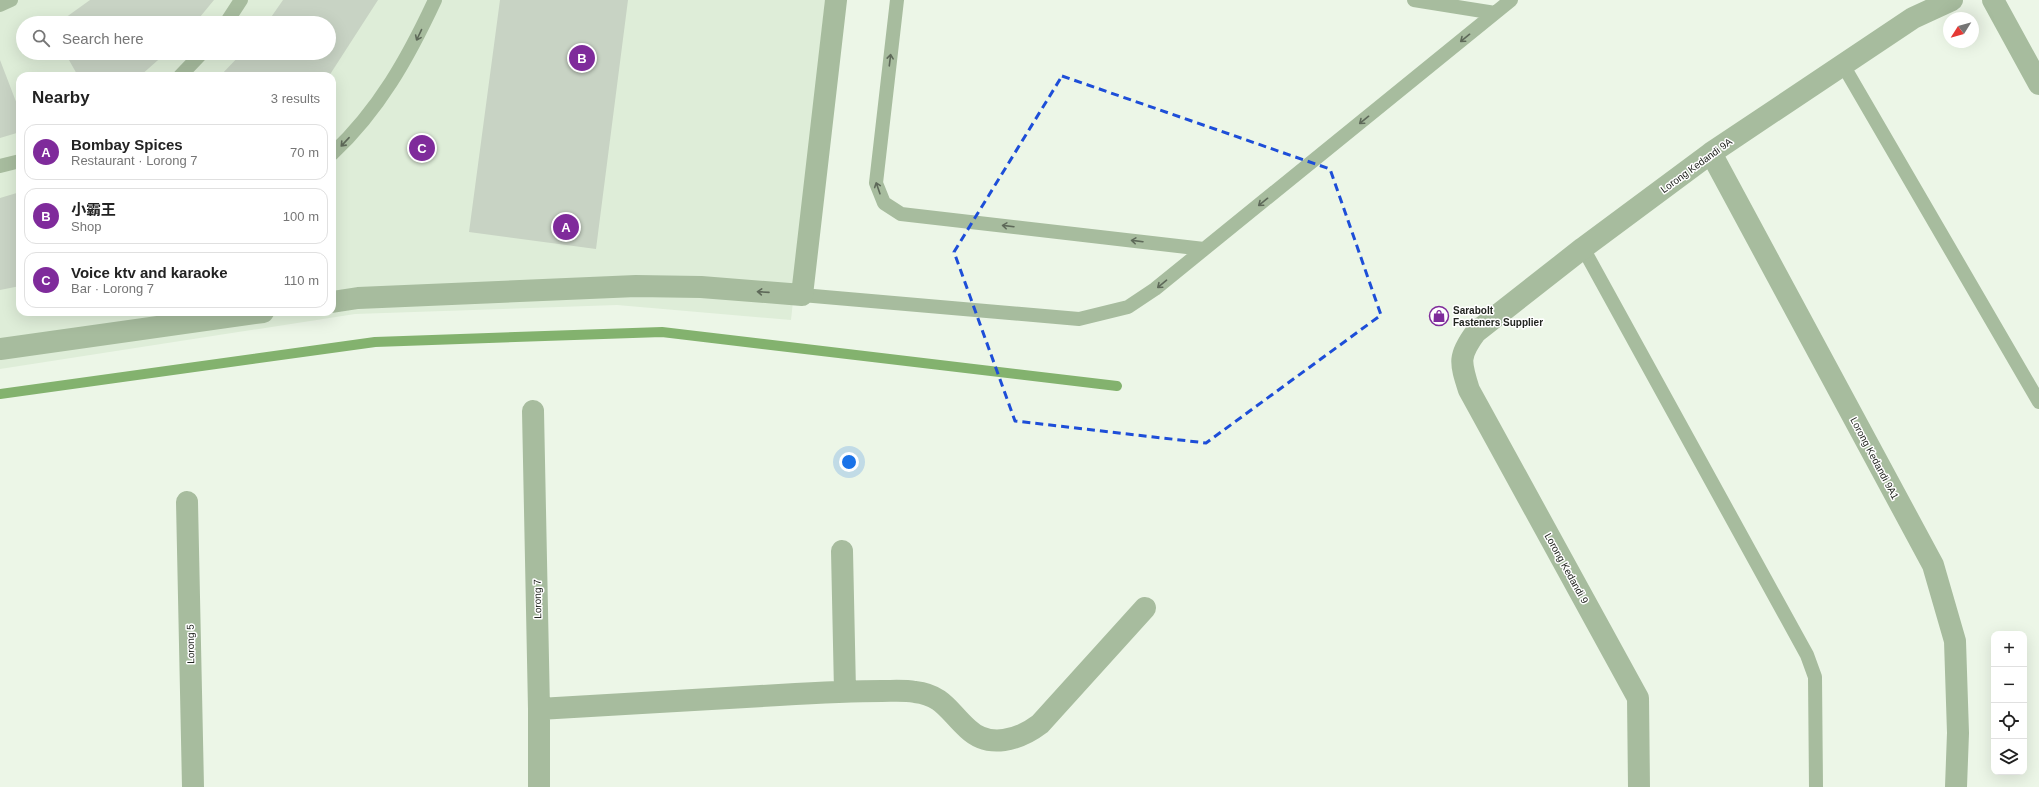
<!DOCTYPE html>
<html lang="en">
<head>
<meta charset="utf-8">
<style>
	:root { --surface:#fff; --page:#f2f2f2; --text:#222; --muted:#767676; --line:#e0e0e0; --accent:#7f2b9b }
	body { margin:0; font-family:Helvetica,"Noto Sans SC",sans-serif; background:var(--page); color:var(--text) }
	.controls { position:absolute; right:12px; bottom:12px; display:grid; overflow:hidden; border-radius:8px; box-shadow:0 4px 16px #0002 }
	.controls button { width:36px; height:36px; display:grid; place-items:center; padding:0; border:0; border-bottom:1px solid var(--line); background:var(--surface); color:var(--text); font:20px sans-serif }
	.compass { position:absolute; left:1943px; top:12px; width:36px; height:36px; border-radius:50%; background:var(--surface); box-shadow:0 4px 16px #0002; rotate:233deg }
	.you { position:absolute; left:849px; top:462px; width:14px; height:14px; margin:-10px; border:3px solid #fff; border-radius:50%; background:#1a73e8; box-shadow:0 0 0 6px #1a73e833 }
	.badge { display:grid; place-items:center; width:26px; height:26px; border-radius:50%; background:var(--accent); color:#fff; font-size:13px; font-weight:700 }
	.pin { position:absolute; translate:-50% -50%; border:2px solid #fff; box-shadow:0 1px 4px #0006 }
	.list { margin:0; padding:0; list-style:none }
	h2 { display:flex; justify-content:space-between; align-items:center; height:52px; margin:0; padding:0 16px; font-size:17px }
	h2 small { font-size:13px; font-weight:400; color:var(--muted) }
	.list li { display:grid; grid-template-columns:26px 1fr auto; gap:12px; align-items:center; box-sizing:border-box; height:56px; margin:0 8px 8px; padding:0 8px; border:1px solid var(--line); border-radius:12px }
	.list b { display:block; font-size:15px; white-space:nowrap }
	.list p { margin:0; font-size:13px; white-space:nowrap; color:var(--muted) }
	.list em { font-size:13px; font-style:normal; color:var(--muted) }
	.icon { flex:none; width:22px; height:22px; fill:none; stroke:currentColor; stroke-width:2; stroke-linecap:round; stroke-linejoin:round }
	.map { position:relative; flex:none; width:2039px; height:787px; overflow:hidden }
	.search { position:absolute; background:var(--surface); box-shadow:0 4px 16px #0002; left:16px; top:16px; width:320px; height:44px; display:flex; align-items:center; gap:10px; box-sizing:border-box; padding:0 14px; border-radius:22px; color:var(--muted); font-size:15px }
	.panel { position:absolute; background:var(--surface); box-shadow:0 4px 16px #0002; left:16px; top:72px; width:320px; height:244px; border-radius:12px }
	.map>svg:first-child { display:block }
	.built { fill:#deedd8; fill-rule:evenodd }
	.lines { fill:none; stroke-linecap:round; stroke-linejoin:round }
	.stream { stroke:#83b26e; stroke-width:10 }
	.building { fill:#c8d3c4 }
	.lane { stroke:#a7bc9e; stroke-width:14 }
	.street { stroke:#a7bc9e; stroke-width:22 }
	.oneway { stroke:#5e6959 }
	.marked { fill:none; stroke:#1d4ed8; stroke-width:3; stroke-dasharray:8 5; stroke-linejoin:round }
	.labels { text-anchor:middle; stroke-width:3; stroke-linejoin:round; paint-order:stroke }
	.street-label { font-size:10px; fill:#222520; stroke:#fff }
	.poi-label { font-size:10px; font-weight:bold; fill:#222520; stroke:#fff; text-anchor:start }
</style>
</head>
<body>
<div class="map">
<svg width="2039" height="787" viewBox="0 0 2039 787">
	<rect width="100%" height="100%" fill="#ecf6e7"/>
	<path class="built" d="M 0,0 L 825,0 L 791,320 L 617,305 L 355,314 L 0,369 ZM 23,23 L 329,23 L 329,53 L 23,53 ZM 20,76 L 332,76 L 332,312 L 20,312 Z"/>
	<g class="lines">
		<path class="stream" d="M 0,394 L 375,342 L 662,332 L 1117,386"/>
	</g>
	<path class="building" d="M 90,0 L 214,0 L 195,23 L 58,23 Z
		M 283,0 L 378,0 L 329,76 L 220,76 L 242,53 L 329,53 L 329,23 L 267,23 Z
		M 500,0 L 628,0 L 596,249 L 469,232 Z
		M 65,53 L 166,53 L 140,76 L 78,76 Z
		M 0,60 L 20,112 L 20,132 L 0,138 Z
		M 20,192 L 20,286 L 0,290 L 0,198 Z"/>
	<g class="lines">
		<path class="lane" d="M 897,0 L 876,183 L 884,203 L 901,214 L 1204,249
			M 1414,0 L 1495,13
			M 0,5 L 11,0
			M 226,23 L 241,0
			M 1843,65 L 2039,402
			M 180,76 L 202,53
			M 332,154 C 379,110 408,58 435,0
			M 0,166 L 20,161
			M 1583,248 L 1807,655 L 1815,677 L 1816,787
			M 802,295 L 1079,319 L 1128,307 L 1155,289 L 1511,0"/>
		<path class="street" d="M 1993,0 L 2039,84
			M 1711,153 L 1933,565 L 1955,641 L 1958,733 L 1956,787
			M 332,302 L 358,298 L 636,286 L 701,287 L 802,295 L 836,0
			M 0,349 L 263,312
			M 533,411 L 539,709 L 539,787
			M 187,502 L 193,787
			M 842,551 L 845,691
			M 539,709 C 619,704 699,700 779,695 C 813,693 847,691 882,691 C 893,691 904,690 915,692 C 943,695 949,712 968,729 C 989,749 1019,740 1040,724 L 1145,608
			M 1639,787 L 1638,698 L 1469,390 C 1460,362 1458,356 1476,332 L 1583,248 L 1711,153 L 1913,18 L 1952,0"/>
	</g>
	<defs><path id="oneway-shaft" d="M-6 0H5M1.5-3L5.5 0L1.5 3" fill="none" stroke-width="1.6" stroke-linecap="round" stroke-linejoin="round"/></defs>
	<g class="oneway">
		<use href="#oneway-shaft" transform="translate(419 35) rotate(115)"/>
		<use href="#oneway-shaft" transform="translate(1465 38) rotate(141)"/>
		<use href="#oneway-shaft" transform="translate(890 60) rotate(-83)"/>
		<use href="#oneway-shaft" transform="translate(1364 120) rotate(141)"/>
		<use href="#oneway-shaft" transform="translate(345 142) rotate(133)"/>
		<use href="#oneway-shaft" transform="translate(878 188) rotate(-109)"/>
		<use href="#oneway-shaft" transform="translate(1263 202) rotate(141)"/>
		<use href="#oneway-shaft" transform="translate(1008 226) rotate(-173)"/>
		<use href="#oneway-shaft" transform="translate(1137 241) rotate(-173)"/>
		<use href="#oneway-shaft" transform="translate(1162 284) rotate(140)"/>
		<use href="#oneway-shaft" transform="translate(763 292) rotate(-176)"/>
	</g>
	<path class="marked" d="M 1062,76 L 1330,169 L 1381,315 L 1206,443 L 1015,421 L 954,252 Z"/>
	<defs>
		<g id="shop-ring" transform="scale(1)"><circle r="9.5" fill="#fff" stroke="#7f2b9b" stroke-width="1.5"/><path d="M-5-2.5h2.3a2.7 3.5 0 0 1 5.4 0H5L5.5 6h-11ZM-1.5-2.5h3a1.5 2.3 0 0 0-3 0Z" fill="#7f2b9b"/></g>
	</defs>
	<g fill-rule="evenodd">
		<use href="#shop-ring" x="1439" y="316"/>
	</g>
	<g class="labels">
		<g class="street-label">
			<text transform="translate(1696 165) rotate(-36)" y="4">Lorong Kedandi 9A</text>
			<text transform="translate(1875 458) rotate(62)" y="4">Lorong Kedandi 9A1</text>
			<text transform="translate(1567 568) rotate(61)" y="4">Lorong Kedandi 9</text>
			<text transform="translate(537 599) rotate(-91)" y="4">Lorong 7</text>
			<text transform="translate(190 644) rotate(-91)" y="4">Lorong 5</text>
		</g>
		<g class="poi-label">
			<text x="1453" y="314">Sarabolt<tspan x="1453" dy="12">Fasteners Supplier</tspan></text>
		</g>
	</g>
</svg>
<div class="controls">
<button>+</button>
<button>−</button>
<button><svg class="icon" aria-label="locate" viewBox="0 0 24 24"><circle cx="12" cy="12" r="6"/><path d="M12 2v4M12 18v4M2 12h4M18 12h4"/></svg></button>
<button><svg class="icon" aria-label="layers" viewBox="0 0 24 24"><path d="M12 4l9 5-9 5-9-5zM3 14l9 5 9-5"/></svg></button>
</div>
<svg class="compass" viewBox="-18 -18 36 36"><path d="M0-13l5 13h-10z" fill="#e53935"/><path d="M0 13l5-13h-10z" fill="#767676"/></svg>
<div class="you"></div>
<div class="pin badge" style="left:566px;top:227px">A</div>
<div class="pin badge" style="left:582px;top:58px">B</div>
<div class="pin badge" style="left:422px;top:148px">C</div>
<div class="search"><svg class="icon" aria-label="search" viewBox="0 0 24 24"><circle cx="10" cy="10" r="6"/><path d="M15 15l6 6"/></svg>Search here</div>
<section class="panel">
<h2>Nearby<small>3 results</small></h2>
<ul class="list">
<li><span class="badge">A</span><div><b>Bombay Spices</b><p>Restaurant · Lorong 7</p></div><em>70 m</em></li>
<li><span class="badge">B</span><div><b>小霸王</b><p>Shop</p></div><em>100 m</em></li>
<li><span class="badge">C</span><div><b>Voice ktv and karaoke</b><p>Bar · Lorong 7</p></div><em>110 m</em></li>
</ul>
</section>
</div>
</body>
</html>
